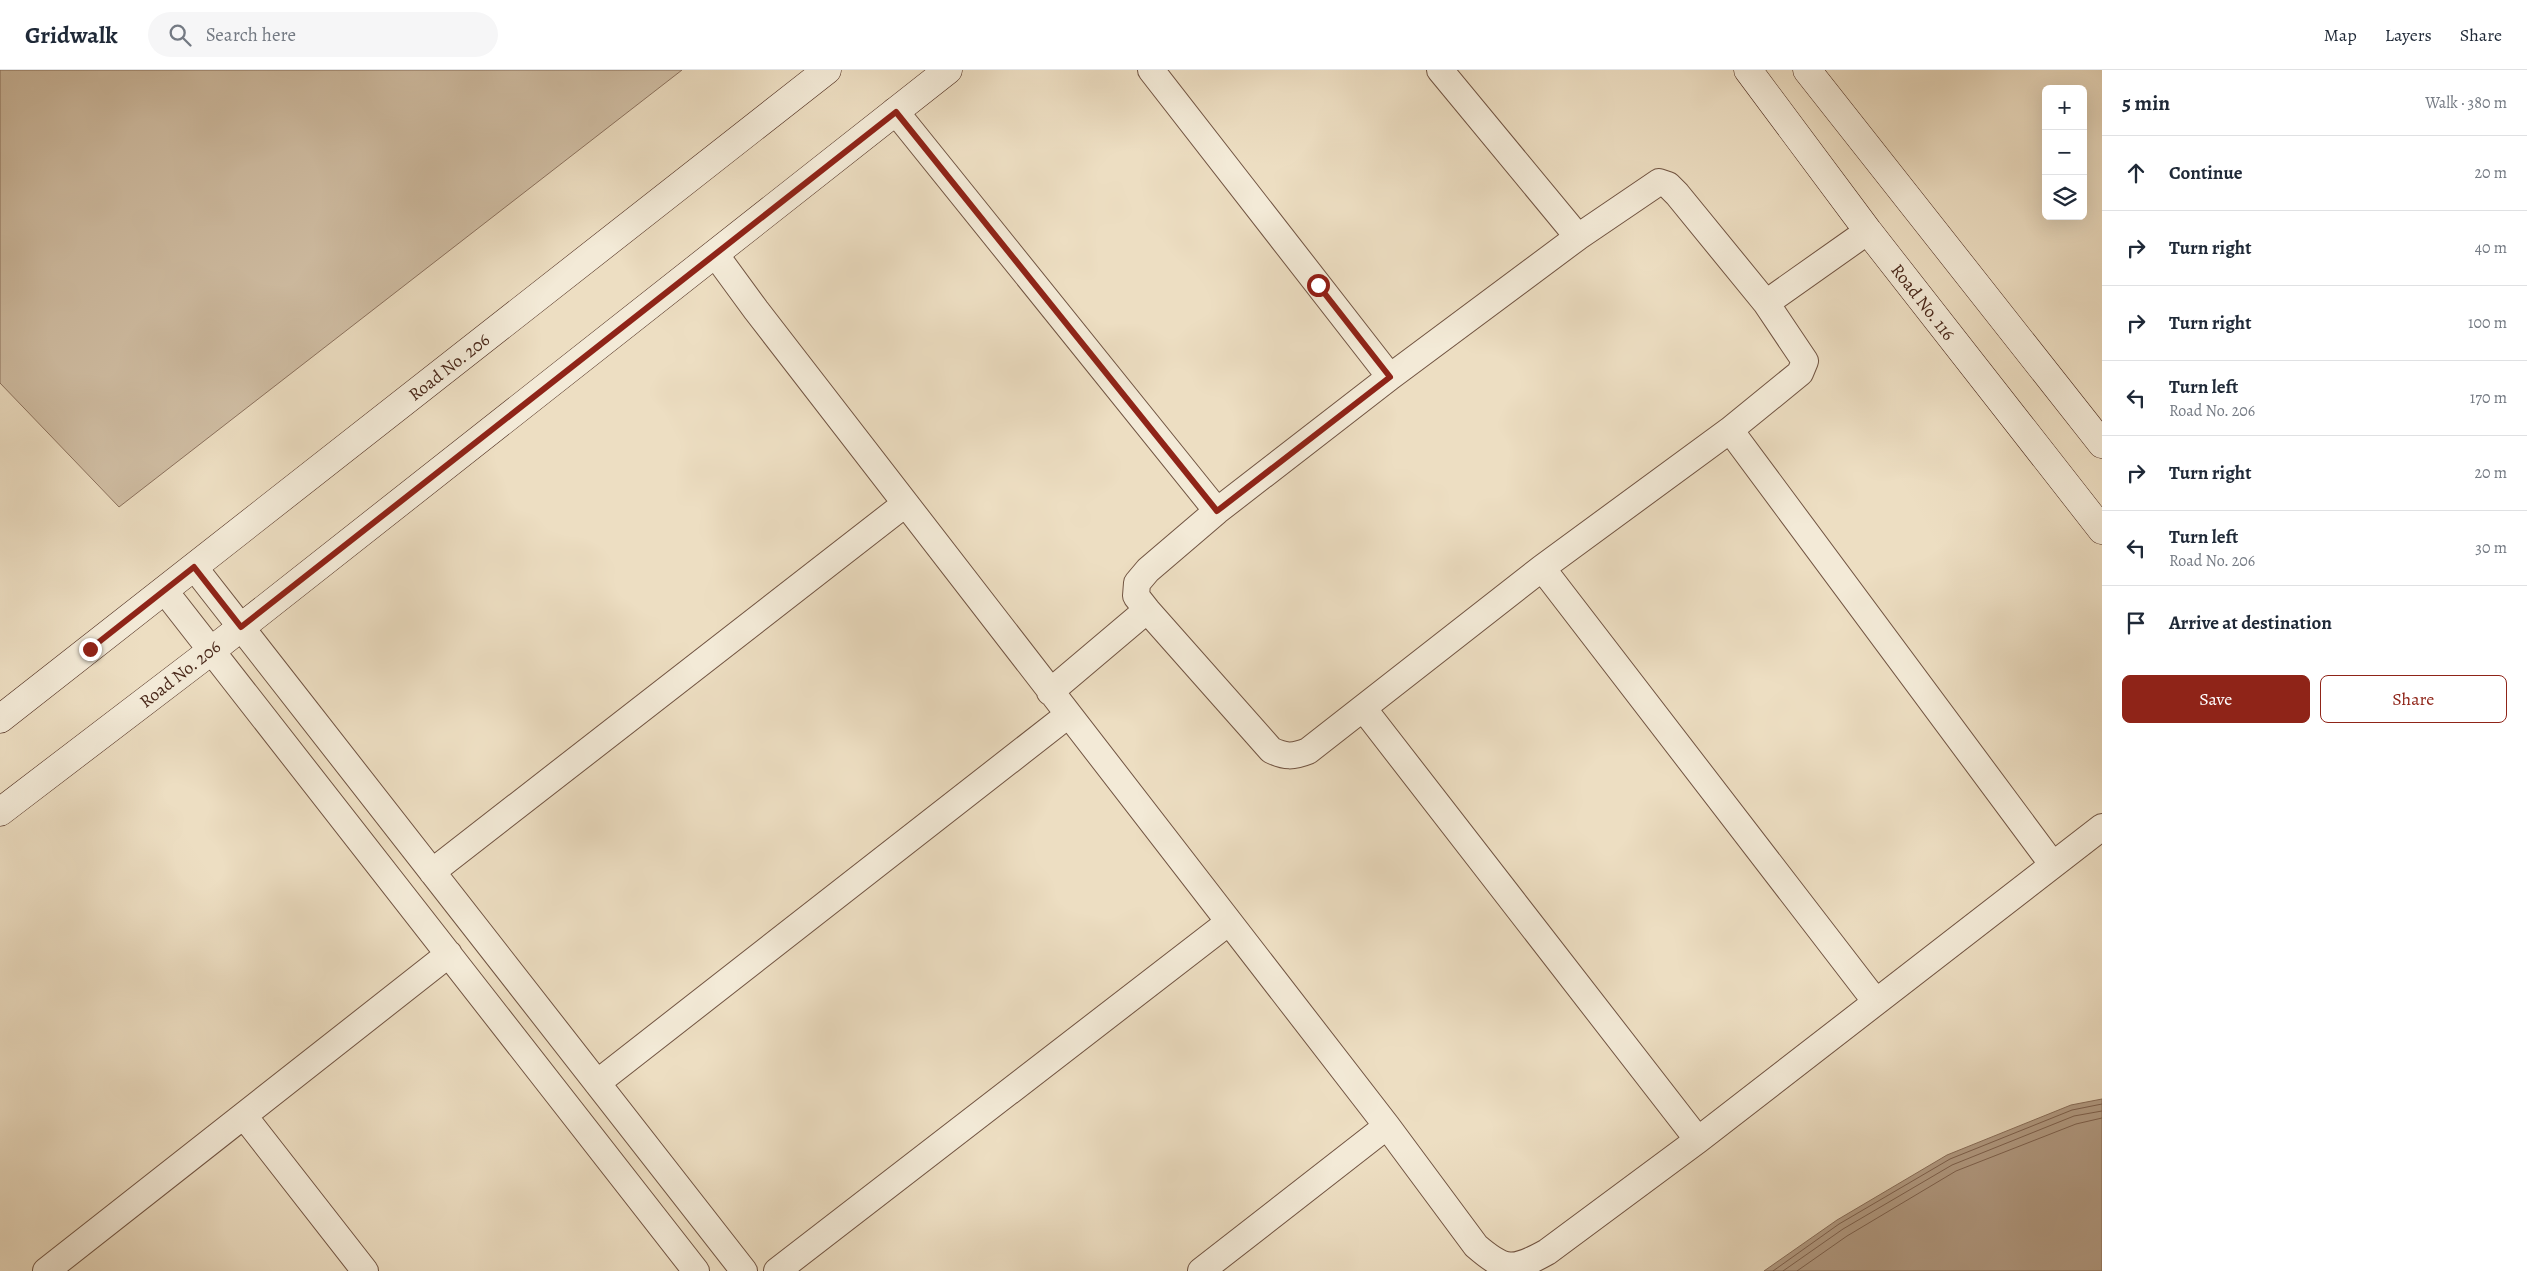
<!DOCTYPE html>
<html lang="en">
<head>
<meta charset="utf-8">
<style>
	:root { --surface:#fff; --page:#f6f6f7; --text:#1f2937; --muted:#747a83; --line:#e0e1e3; --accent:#8f2418 }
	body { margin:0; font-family:Alegreya,serif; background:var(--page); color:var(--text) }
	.controls { position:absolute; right:15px; top:15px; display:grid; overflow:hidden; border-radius:8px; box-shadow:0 5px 20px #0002 }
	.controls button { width:45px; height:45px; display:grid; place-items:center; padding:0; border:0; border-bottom:1px solid var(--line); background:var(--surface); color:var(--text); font:25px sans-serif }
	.stop { position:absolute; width:15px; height:15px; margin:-11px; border:4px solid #8f2418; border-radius:50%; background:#fff }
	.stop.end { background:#8f2418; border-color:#fff; box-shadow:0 1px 5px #0008 }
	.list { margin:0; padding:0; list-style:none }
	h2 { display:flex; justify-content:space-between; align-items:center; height:65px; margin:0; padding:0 20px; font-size:21px }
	h2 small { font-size:16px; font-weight:400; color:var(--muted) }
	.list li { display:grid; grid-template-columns:32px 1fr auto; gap:15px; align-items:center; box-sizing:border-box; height:75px; padding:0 20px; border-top:1px solid var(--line) }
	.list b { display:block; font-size:19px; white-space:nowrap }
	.list p { margin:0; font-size:16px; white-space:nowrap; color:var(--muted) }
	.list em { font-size:16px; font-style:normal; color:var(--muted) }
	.actions { display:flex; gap:10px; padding:15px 20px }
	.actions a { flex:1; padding:11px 0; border:1px solid var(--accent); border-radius:8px; text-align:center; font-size:18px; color:var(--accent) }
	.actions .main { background:var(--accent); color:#fff }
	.icon { flex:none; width:28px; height:28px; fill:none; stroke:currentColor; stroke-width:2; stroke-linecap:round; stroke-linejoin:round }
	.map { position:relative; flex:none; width:2102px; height:1201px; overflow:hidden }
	header { display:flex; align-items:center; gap:30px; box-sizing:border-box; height:70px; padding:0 25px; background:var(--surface); border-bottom:1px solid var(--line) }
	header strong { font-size:24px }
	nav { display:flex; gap:28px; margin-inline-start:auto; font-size:18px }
	.search { width:350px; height:45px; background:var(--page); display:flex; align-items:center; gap:12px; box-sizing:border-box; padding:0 18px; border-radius:28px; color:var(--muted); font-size:19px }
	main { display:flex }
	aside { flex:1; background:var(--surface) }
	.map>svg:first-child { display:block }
	.green { fill:#d1bfa5; stroke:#8c725e }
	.water { fill:#b59f88; stroke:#896f5b }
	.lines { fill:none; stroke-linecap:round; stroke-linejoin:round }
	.shore { stroke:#7e6250; stroke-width:1 }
	.street-casing { stroke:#715442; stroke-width:28 }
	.secondary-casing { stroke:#482618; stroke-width:29 }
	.street { stroke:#f3ead7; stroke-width:26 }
	.secondary { stroke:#f3ead7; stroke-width:28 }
	.route { stroke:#8f2418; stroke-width:6 }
	.labels { text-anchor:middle; stroke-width:4.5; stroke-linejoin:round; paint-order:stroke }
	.street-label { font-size:18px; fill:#482618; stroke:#f3ead7 }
</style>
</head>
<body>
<header>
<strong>Gridwalk</strong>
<div class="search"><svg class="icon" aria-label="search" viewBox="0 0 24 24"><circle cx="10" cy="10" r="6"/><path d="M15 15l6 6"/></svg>Search here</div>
<nav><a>Map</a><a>Layers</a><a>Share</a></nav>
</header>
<main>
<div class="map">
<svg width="2102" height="1201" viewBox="0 0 2102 1201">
	<rect width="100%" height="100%" fill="#eddec2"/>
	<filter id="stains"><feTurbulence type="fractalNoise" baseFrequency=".004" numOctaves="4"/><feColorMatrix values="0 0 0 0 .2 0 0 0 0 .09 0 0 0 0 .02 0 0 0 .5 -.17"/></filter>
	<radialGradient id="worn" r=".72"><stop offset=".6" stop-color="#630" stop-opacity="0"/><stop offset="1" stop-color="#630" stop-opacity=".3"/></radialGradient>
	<path class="green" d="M 0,0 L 682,0 L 119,437 L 0,313 Z"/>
	<path class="water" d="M 2102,1029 L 2102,1201 L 1764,1201 L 1837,1150 L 1947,1085 L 2071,1035 Z"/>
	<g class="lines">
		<path class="shore" d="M 1773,1201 L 1839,1154 L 1950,1089 L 2072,1040 L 2102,1034
			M 1783,1201 L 1843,1159 L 1952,1095 L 2074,1046 L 2102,1041
			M 1797,1201 L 1847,1166 L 1956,1101 L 2076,1054 L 2102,1048"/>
		<g class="street-casing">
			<path id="street" d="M 1151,0 L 1390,307
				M 1440,0 L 1578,167
				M 895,41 L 1217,441
				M 1659,112 L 1668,115 L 1677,124 L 1766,233 L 1805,291 L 1800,303 L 1730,360 L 1542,498 L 1308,681 C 1293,687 1285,687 1271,680 L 1147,540 L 1136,526 L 1137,513 L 1148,500 L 1217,441 L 1390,307 L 1578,167 Z
				M 715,184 L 756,240 L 1387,1056 L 1476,1176 C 1505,1201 1513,1201 1547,1182 L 1698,1070 L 2102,757
				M 1766,233 L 1868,161
				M 1730,360 L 2053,795
				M 194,497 L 744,1201
				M 1542,498 L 1876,932
				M 164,520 L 696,1201
				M 1050,622 L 1147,540
				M 1363,638 L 1698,1070
				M 432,802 L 905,434
				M 597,1013 L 1068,645
				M 244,1046 L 365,1201
				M 46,1201 L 449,884
				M 777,1201 L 1229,852
				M 1201,1201 L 1387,1056"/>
		</g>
		<g class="secondary-casing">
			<path id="secondary" d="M 1748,0 L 1868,161 L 2102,460
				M 1807,0 L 2102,374
				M 0,649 L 827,0
				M 0,742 L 211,581 L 948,0"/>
		</g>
		<use href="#street" class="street"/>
		<use href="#secondary" class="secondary"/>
	</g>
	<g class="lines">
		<path class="route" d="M 90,579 L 194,497 L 241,557 L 896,42 L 1217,441 L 1390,307 L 1318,215"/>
	</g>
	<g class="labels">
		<g class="street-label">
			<text transform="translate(1923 232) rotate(52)" y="6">Road No. 116</text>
			<text transform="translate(449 297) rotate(-38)" y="6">Road No. 206</text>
			<text transform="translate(180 604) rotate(-38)" y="6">Road No. 206</text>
		</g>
	</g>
	<rect width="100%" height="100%" filter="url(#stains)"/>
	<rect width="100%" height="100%" fill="url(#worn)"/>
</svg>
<div class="controls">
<button>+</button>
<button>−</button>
<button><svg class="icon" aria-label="layers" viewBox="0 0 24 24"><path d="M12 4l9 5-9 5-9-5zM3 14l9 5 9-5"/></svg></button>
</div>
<div class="stop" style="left:1318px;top:215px"></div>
<div class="stop end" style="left:90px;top:579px"></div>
</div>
<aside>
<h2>5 min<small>Walk · 380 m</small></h2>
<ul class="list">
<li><svg class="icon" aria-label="ahead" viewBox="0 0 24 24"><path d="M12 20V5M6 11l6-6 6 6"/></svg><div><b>Continue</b></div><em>20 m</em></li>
<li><svg class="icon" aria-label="right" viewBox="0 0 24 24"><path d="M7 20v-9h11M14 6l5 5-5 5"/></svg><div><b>Turn right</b></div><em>40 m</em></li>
<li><svg class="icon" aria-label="right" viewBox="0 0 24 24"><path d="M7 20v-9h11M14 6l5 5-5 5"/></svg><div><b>Turn right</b></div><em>100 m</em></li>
<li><svg class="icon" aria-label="left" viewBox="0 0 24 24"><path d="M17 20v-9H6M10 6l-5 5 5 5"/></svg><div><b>Turn left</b><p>Road No. 206</p></div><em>170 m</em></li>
<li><svg class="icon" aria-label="right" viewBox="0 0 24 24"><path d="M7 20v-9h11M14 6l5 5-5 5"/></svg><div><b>Turn right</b></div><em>20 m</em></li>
<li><svg class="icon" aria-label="left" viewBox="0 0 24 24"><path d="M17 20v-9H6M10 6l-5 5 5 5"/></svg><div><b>Turn left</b><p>Road No. 206</p></div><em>30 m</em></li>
<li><svg class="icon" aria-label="arrive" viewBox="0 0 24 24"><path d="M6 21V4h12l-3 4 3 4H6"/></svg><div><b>Arrive at destination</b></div></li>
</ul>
<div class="actions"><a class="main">Save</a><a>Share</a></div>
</aside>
</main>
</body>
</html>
